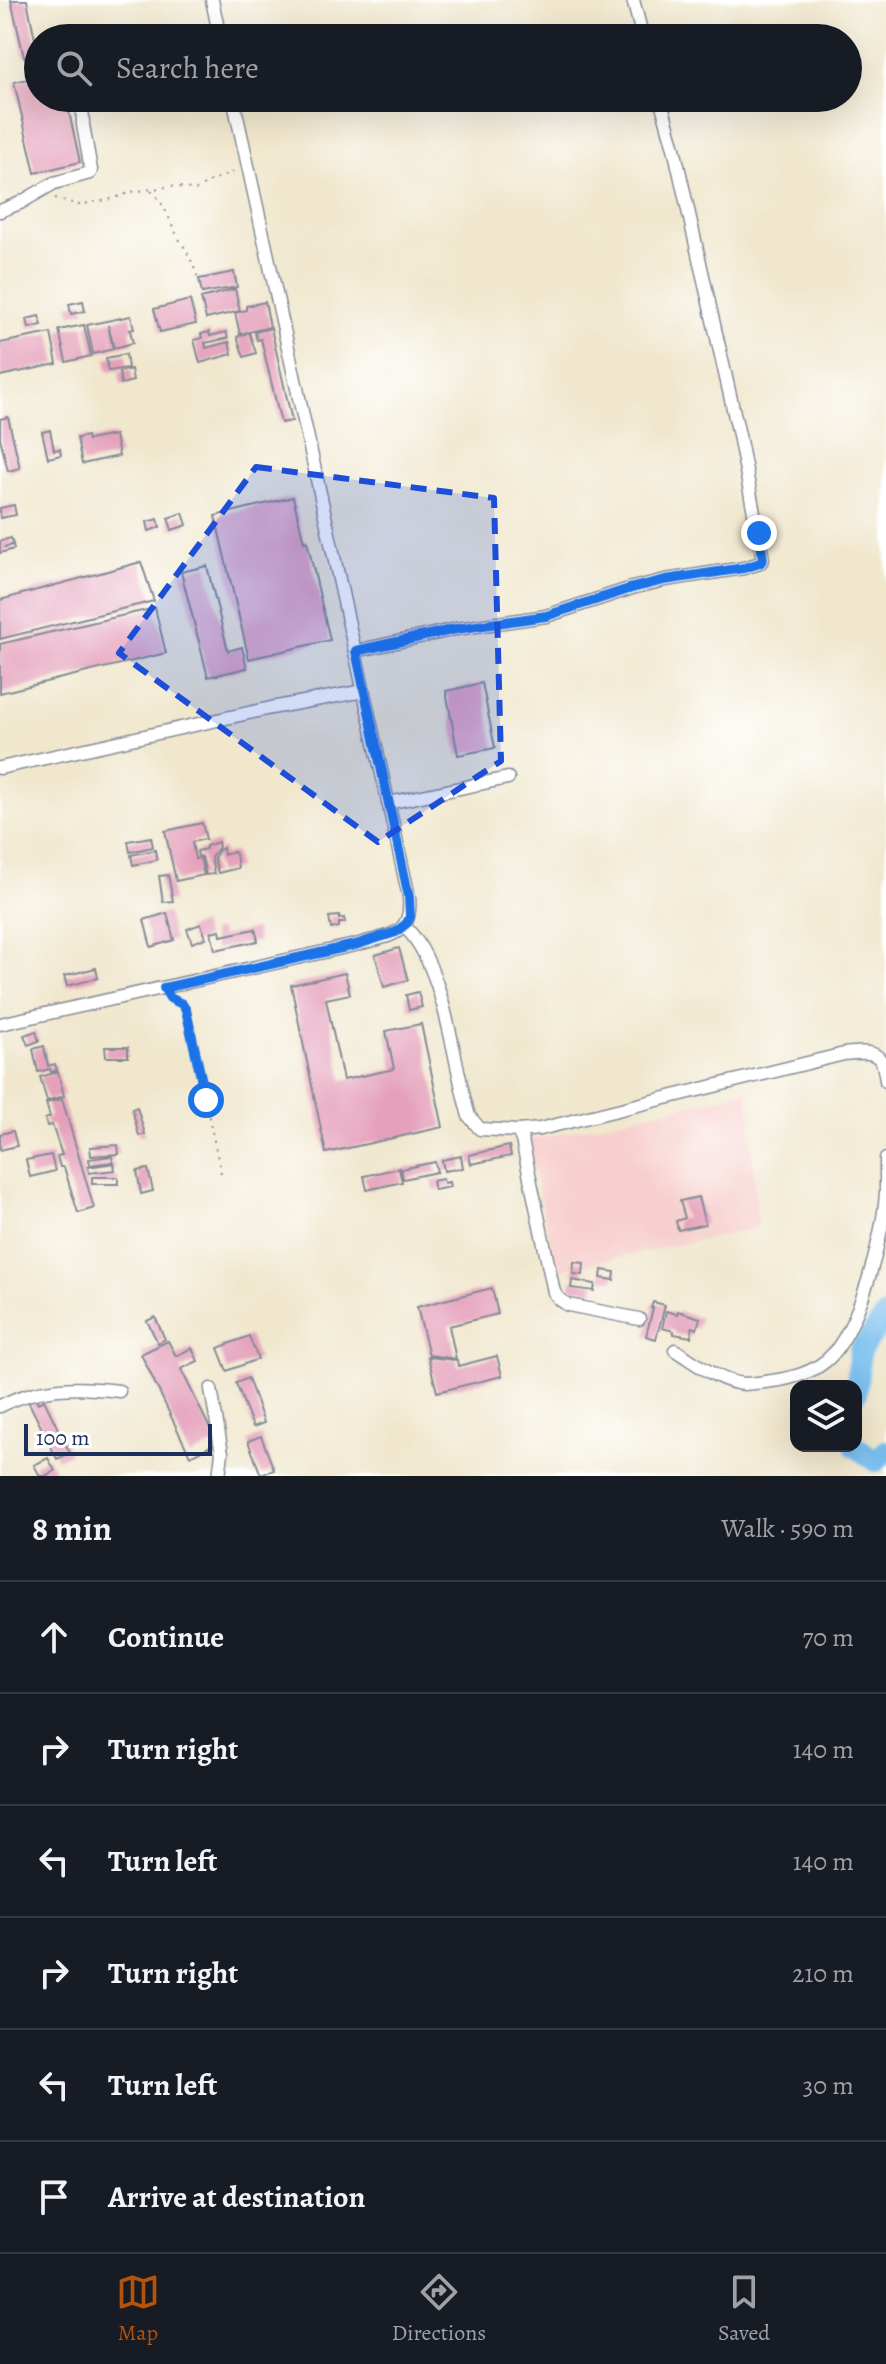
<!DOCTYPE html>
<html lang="en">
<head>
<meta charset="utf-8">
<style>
	:root { --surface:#171b24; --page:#20242c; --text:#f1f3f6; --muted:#9ea1a6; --line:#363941; --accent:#b45309 }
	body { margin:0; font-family:Alegreya,serif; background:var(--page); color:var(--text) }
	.controls { position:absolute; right:24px; bottom:24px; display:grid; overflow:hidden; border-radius:16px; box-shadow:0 8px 32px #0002 }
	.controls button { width:72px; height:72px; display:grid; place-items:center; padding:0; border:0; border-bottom:2px solid var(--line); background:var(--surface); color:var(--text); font:40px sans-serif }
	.scale { position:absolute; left:24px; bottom:20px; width:188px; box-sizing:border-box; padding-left:8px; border:4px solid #1b2f5e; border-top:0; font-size:22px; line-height:28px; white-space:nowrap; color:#1b2f5e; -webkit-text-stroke:6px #fff; paint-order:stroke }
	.stop { position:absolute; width:24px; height:24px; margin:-18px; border:6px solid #1a73e8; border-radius:50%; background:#fff }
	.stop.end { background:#1a73e8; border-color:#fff; box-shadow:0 2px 8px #0008 }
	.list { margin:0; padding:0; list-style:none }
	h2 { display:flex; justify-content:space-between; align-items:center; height:104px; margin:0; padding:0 32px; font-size:34px }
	h2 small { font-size:26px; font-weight:400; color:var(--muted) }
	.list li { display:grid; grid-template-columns:52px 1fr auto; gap:24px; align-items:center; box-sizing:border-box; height:112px; padding:0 32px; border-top:2px solid var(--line) }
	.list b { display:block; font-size:30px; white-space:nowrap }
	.list em { font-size:26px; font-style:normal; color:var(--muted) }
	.icon { flex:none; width:44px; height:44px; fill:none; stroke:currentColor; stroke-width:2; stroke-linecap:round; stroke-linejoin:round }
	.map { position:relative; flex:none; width:886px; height:1476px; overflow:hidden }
	.search { position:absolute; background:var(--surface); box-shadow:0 8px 32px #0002; left:24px; right:24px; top:24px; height:88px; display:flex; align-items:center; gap:20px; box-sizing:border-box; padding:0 28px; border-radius:44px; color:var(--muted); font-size:30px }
	.sheet { height:776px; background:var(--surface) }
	nav { display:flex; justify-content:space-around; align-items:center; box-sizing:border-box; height:112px; border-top:2px solid var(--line); background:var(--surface); font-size:22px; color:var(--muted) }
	nav a { display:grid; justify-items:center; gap:4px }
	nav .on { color:var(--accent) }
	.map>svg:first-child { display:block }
	.built { fill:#f7d0ce }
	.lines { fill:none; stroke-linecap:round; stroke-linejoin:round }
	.river { stroke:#76bdee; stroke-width:22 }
	.building { fill:#e5a1bb }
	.minor-casing { stroke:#868b96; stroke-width:15 }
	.path { stroke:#868b96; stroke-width:2; stroke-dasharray:2 6; stroke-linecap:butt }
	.minor { stroke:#fff; stroke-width:12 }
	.route { stroke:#1a73e8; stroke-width:10 }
	.marked { fill:#1d4ed8; fill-opacity:0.2; stroke:#1d4ed8; stroke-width:6; stroke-dasharray:16 10; stroke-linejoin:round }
</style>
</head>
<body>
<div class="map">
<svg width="886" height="1476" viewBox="0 0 886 1476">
	<rect width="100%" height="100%" fill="#fff"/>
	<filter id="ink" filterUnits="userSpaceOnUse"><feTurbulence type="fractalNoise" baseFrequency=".0125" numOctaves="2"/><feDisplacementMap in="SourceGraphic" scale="16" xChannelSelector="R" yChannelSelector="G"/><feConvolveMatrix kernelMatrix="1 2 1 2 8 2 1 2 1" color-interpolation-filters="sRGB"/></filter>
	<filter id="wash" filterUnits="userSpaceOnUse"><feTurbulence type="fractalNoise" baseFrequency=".006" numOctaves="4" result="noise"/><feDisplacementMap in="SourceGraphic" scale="32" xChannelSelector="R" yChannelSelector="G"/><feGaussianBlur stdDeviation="1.8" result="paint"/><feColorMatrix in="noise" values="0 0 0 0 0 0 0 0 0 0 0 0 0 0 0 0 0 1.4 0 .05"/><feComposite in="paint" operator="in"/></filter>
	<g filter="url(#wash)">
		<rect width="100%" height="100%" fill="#f0e7cd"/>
		<path class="built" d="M 748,1089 L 758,1228 L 557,1270 L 527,1141 L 729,1096 Z"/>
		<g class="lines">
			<path class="river" d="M 856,1393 L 860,1350 L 886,1316
				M 855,1446 L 876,1461 L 886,1451"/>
		</g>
		<g id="blocks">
			<path class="building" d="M 11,0 L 27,0 L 38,54 L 24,57 Z
				M 38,77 L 38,98 L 66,98 L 80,162 L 35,173 L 14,82 Z
				M 234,272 L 237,287 L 202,293 L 199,279 Z
				M 235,289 L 240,311 L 206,319 L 201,298 Z
				M 190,300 L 196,324 L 160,332 L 154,309 Z
				M 83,301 L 85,311 L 71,314 L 69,304 Z
				M 265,302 L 270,327 L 240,334 L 235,313 L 246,310 L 246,306 Z
				M 39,316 L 42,325 L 29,328 L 27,319 Z
				M 131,316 L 134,329 L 130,330 L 133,343 L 114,348 L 108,325 L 113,349 L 93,354 L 87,325 Z
				M 84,325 L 91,356 L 66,362 L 59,330 Z
				M 271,328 L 292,421 L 281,423 L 261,339 L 257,340 L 255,332 Z
				M 209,332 L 210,336 L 226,332 L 228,338 L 205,343 L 206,348 L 229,342 L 232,354 L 200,363 L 194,340 L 202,338 L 201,334 Z
				M 249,332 L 256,353 L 244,357 L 237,337 Z
				M 51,333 L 57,364 L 0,376 L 0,343 Z
				M 126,354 L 128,368 L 108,371 L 106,358 Z
				M 131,369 L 133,381 L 121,384 L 119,372 Z
				M 8,417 L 20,468 L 8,471 L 0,438 L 0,419 Z
				M 50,430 L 54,450 L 60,449 L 61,455 L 48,458 L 42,432 Z
				M 115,435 L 119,456 L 82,464 L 77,438 L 87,436 L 88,440 Z
				M 293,497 L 304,542 L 307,541 L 330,640 L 249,659 L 215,516 Z
				M 14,505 L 16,515 L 0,518 L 0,508 Z
				M 183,513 L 187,525 L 172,530 L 168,518 Z
				M 158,519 L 160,527 L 149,531 L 147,522 Z
				M 11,538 L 13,544 L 4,547 L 13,545 L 14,549 L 0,553 L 0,541 Z
				M 141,562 L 154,601 L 0,639 L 0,600 Z
				M 207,566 L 228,651 L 242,647 L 247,668 L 208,677 L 181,572 Z
				M 155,608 L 166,653 L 0,693 L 0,644 Z
				M 482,683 L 495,748 L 458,755 L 446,691 Z
				M 202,823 L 206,839 L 192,842 L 195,859 L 200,858 L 204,875 L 176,881 L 165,831 Z
				M 151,837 L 153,847 L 130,852 L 128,841 Z
				M 218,842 L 219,847 L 211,857 L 214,874 L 206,875 L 202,857 L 198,856 L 197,851 L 206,849 L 206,846 Z
				M 223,848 L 224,855 L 234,852 L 236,854 L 238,868 L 218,873 L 214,858 L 219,850 Z
				M 155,850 L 157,860 L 133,865 L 131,855 Z
				M 168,875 L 173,901 L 163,902 L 159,876 Z
				M 167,913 L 174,940 L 151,947 L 144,920 Z
				M 339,916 L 339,919 L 344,918 L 345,923 L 339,923 L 339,927 L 331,929 L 329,917 Z
				M 201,924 L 206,938 L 192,943 L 187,929 Z
				M 255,929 L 258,941 L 215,950 L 211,932 L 220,930 L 221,936 Z
				M 399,948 L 408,980 L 384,987 L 375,955 Z
				M 96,968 L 98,978 L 67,986 L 64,976 Z
				M 345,973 L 350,994 L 326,999 L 343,1080 L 394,1069 L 386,1031 L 421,1024 L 443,1127 L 326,1153 L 291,985 Z
				M 418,992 L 422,1007 L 409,1010 L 406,995 Z
				M 36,1031 L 39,1041 L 28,1045 L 24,1035 Z
				M 44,1046 L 48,1066 L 55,1064 L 57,1070 L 51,1072 L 50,1069 L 38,1072 L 33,1049 Z
				M 105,1047 L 128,1047 L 128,1057 L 106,1057 Z
				M 58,1072 L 64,1096 L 47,1101 L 40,1077 Z
				M 62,1099 L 94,1208 L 78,1213 L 64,1167 L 60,1167 L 57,1156 L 62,1155 L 52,1125 L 47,1126 L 45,1119 L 50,1117 L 46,1103 Z
				M 137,1107 L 145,1134 L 139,1136 L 132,1109 Z
				M 13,1131 L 17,1146 L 0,1150 L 0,1134 Z
				M 118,1145 L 119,1154 L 91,1156 L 90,1147 Z
				M 509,1146 L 511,1156 L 471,1164 L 469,1155 Z
				M 51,1155 L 55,1171 L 30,1177 L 26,1160 Z
				M 112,1156 L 113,1162 L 90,1165 L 89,1159 Z
				M 461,1156 L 463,1168 L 444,1171 L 442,1160 Z
				M 435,1162 L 437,1172 L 403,1179 L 401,1169 Z
				M 114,1163 L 115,1170 L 89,1173 L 88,1167 Z
				M 399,1168 L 402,1182 L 367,1190 L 364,1176 Z
				M 148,1169 L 153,1191 L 141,1194 L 137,1171 Z
				M 92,1177 L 118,1177 L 118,1184 L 92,1184 Z
				M 443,1179 L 444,1183 L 449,1182 L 450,1187 L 434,1190 L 432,1181 Z
				M 698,1197 L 705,1224 L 678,1230 L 676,1221 L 685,1218 L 680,1201 Z
				M 574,1262 L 584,1263 L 583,1275 L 573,1274 Z
				M 602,1270 L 615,1272 L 614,1280 L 601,1278 Z
				M 572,1280 L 595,1284 L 594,1291 L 571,1288 Z
				M 492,1288 L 498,1314 L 449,1326 L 456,1359 L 429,1355 L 417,1307 Z
				M 653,1302 L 665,1305 L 656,1339 L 646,1336 L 653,1308 L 651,1308 Z
				M 666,1311 L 677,1314 L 678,1311 L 700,1318 L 697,1329 L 692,1327 L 691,1337 L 674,1334 L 674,1331 L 662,1328 Z
				M 155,1317 L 165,1339 L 158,1343 L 147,1321 Z
				M 249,1336 L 258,1359 L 227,1371 L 218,1348 Z
				M 168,1341 L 176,1356 L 192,1348 L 198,1361 L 181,1369 L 217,1443 L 190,1456 L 141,1354 Z
				M 497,1356 L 502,1376 L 437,1392 L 428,1357 L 457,1360 L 458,1366 Z
				M 248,1378 L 264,1423 L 253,1427 L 236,1383 Z
				M 35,1397 L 38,1403 L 44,1400 L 70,1453 L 57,1459 L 28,1401 Z
				M 261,1436 L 274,1470 L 261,1475 L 248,1441 Z
				M 48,1458 L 55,1471 L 45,1476 L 40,1476 L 34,1465 Z"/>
		</g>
	</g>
	<g filter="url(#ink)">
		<use href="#blocks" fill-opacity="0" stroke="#868b96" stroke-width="2"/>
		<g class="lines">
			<g class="minor-casing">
				<path id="minor" d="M 212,0 L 220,38
					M 633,0 L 643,38
					M 0,211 L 20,203 L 54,183 L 90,173 L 91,170 L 83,125 L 82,98
					M 356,651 L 456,629 L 546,616 L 632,588 L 665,580 L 744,568 L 760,563 L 763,559 L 739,435 L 674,148 L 660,98
					M 0,768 L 271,708 L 364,691
					M 388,803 L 508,778
					M 404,926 C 445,964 453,1063 469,1116 L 480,1129 L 518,1131 L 540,1129 L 844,1054 C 872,1051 883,1050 886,1081
					M 0,1024 L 355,945 C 387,935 413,938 409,897 L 233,98
					M 518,1131 L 522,1140 L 554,1292 L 559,1299 L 568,1305 L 639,1319
					M 886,1159 L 886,1191
					M 675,1350 C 696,1363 719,1382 744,1384 C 771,1382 805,1379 827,1360 C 859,1332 884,1234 886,1192
					M 211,1389 L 222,1453 L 219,1476
					M 0,1406 C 38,1386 77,1386 119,1391"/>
			</g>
			<path class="path" d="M 151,191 C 167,205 170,225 181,242 C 189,254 193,264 198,278
				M 55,198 L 79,205 L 112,199 L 131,192 L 174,186 L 196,190 L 212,180 L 236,171
				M 171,999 L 182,1004 L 186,1010 L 222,1178"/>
			<use href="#minor" class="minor"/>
		</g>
	</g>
	<g class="lines" filter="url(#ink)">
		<path class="route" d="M 206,1100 L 186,1010 L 182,1004 L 170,998 L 164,988 L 355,945 L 396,932 L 407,923 L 410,917 L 409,897 L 356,651 L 456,629 L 546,616 L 632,588 L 665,580 L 744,568 L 760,563 L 763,559 L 759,533"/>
	</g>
	<path class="marked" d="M 256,467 L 494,498 L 501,761 L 378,842 L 119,653 Z"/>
</svg>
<div class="controls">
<button><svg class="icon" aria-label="layers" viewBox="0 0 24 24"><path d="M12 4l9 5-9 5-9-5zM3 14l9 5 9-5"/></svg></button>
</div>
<div class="scale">100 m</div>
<div class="stop" style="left:206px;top:1100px"></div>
<div class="stop end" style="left:759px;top:533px"></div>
<div class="search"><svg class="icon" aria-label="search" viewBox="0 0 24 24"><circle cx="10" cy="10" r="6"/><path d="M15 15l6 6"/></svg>Search here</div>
</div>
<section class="sheet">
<h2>8 min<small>Walk · 590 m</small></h2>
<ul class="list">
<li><svg class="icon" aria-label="ahead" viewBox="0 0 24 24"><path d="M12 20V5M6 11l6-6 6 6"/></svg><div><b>Continue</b></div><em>70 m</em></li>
<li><svg class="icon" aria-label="right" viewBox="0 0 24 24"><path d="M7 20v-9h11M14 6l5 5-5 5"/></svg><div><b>Turn right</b></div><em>140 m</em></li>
<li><svg class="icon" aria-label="left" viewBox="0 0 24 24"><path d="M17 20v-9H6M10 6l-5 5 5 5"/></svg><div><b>Turn left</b></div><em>140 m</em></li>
<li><svg class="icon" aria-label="right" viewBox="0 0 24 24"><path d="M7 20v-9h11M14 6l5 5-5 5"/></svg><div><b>Turn right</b></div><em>210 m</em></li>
<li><svg class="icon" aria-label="left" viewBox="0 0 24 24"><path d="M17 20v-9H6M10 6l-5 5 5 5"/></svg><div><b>Turn left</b></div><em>30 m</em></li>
<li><svg class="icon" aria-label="arrive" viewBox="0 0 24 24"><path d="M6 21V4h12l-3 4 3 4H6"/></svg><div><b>Arrive at destination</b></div></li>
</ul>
</section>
<nav>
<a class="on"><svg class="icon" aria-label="map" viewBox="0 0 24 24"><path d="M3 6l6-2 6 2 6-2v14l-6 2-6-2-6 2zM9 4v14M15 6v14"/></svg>Map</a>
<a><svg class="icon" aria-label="directions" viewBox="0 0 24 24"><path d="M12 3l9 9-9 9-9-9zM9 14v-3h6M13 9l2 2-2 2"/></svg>Directions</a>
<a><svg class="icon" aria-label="saved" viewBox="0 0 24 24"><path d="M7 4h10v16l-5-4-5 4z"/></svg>Saved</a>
</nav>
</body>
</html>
